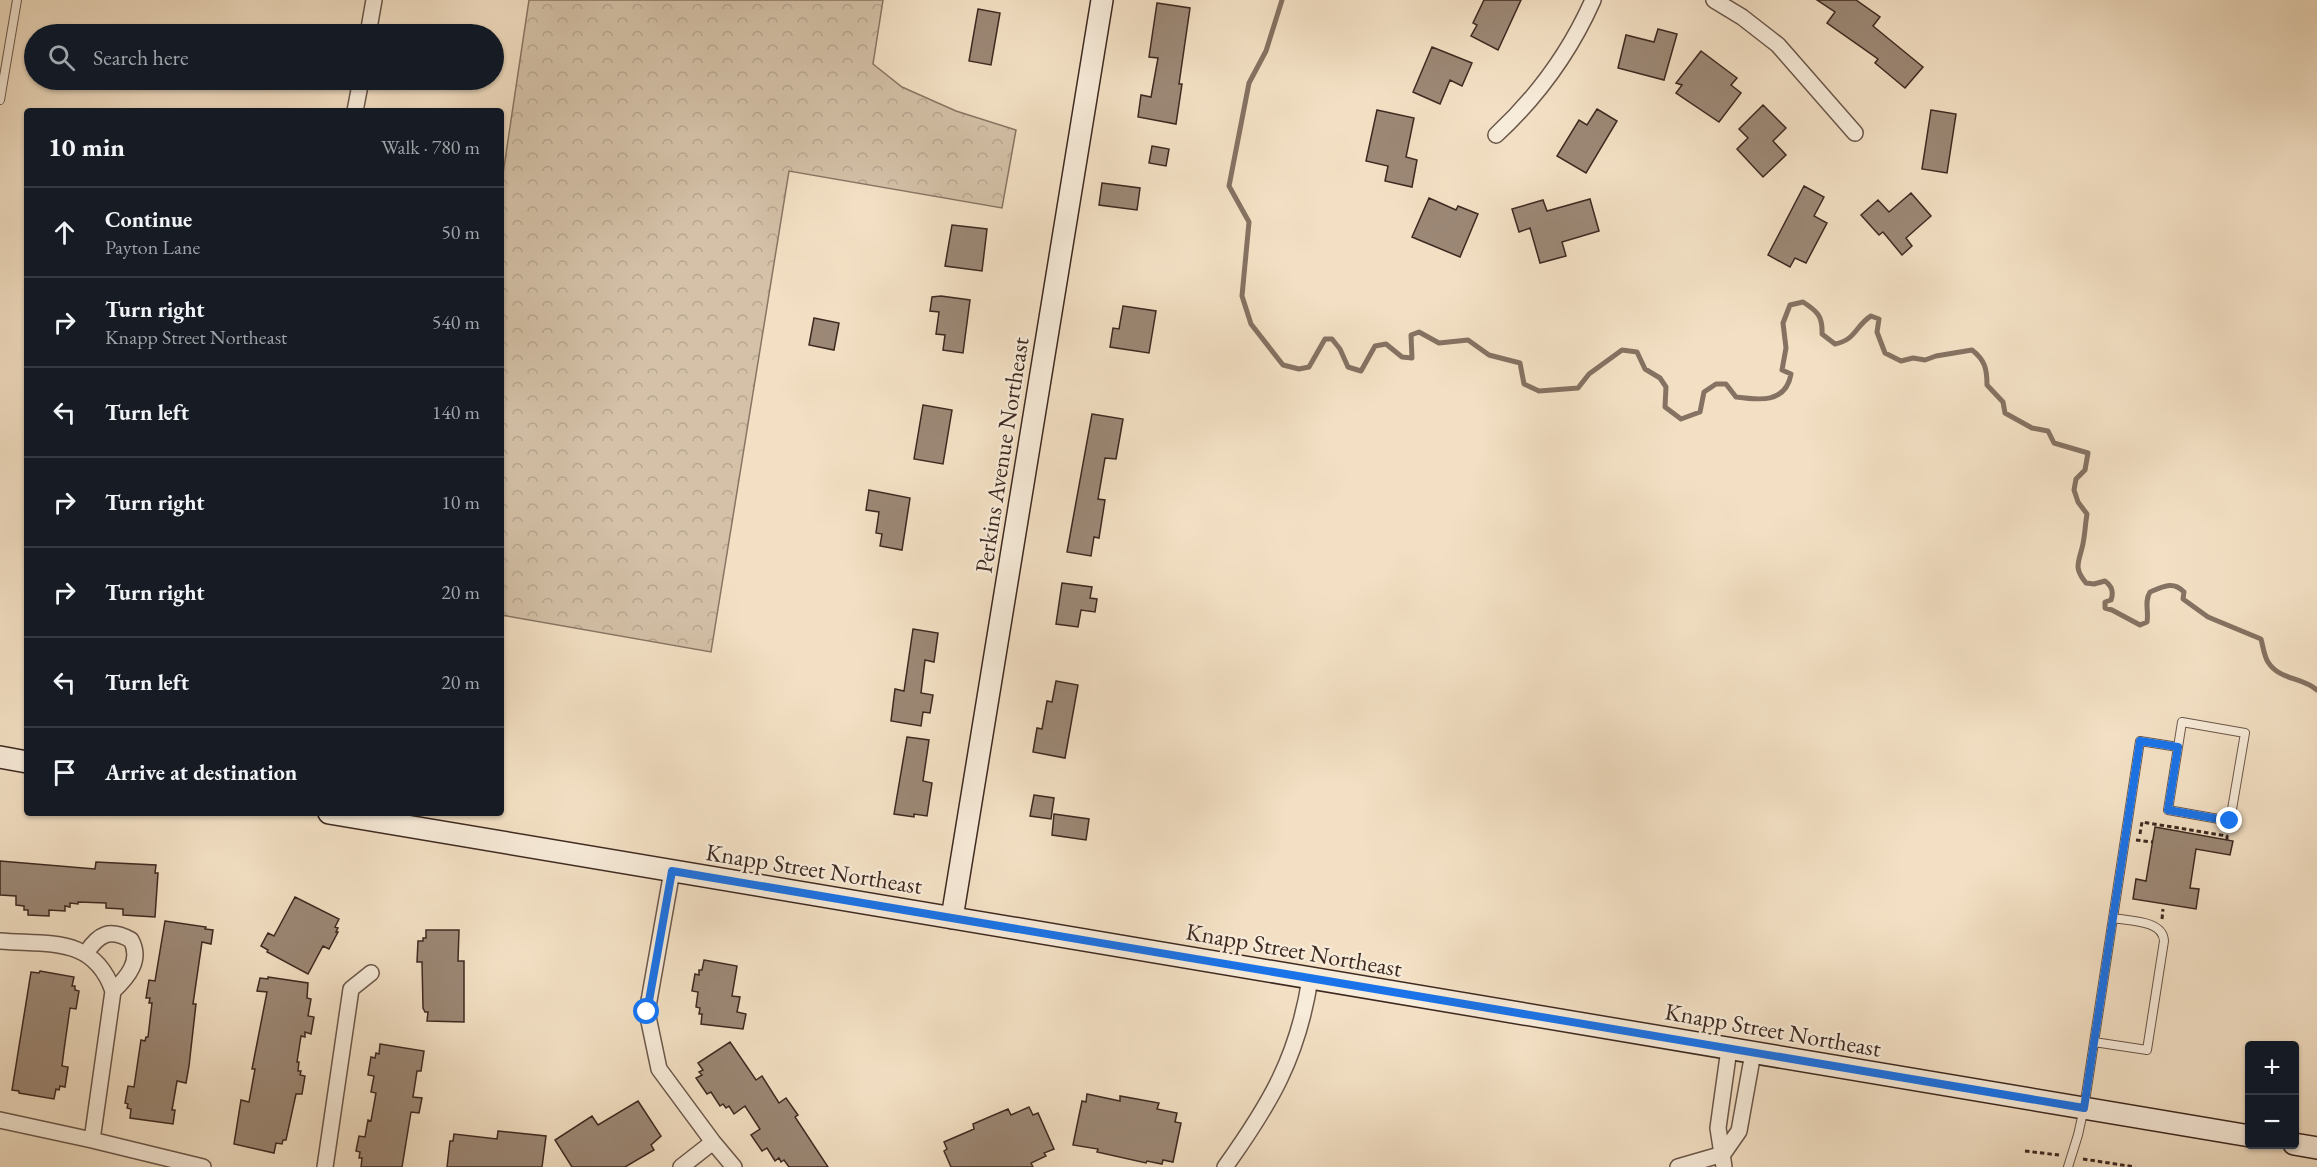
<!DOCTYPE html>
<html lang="en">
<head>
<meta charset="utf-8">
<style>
	:root { --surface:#171b24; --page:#20242c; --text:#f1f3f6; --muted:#9ea1a6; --line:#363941 }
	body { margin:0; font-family:"EB Garamond",serif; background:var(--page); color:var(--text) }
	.controls { position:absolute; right:18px; bottom:18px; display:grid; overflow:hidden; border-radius:6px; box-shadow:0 2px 4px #0004 }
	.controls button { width:54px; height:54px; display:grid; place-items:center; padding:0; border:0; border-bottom:2px solid var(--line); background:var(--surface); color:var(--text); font:30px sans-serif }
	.stop { position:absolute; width:18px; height:18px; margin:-14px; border:4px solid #1a73e8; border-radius:50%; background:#fff }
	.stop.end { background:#1a73e8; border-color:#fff; box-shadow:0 2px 6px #0008 }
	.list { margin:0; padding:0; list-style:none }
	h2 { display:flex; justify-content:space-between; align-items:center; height:78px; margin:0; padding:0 24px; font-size:26px }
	h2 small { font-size:20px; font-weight:400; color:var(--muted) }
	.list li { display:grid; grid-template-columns:39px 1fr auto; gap:18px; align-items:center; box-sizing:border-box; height:90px; padding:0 24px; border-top:2px solid var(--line) }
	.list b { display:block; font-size:22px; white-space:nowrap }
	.list p { margin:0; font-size:20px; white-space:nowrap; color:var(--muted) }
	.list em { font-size:20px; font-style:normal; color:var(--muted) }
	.icon { flex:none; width:33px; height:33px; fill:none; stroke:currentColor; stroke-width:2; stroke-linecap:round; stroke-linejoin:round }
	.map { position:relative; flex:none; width:2317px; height:1167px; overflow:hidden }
	.search { position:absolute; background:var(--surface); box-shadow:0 2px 4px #0004; left:24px; top:24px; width:480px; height:66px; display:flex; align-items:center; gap:15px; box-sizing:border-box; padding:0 21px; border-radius:33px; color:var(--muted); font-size:22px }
	.panel { position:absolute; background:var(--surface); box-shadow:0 2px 4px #0004; left:24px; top:108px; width:480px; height:708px; border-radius:6px }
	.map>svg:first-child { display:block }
	.forest { fill:url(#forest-crowns); stroke:#897564; stroke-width:1.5 }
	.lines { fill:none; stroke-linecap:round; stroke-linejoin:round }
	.stream { stroke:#857262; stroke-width:5 }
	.building { fill:#9c8876; stroke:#3e2921; stroke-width:1.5 }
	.lane-casing { stroke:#6b574a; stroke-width:10 }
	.street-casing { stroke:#6b574a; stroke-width:18 }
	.secondary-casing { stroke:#3e2921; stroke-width:24 }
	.path { stroke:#3e2921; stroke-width:3; stroke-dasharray:4.5 3; stroke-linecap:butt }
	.lane { stroke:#f7ebd9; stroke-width:8 }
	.street { stroke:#f7ebd9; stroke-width:15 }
	.secondary { stroke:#f7ebd9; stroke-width:21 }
	.route { stroke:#1a73e8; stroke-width:8 }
	.labels { text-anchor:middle; stroke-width:4.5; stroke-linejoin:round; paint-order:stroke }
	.street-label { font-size:24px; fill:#3e2921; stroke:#f7ebd9 }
</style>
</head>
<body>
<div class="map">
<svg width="2317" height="1167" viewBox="0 0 2317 1167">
	<defs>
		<pattern id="forest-crowns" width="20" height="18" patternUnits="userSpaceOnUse" patternTransform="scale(1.5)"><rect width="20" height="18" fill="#d4c1a8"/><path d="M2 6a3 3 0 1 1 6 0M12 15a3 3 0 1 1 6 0" fill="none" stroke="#b7a690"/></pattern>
	</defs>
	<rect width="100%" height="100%" fill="#f3e0c4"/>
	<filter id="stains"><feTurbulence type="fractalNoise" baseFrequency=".00333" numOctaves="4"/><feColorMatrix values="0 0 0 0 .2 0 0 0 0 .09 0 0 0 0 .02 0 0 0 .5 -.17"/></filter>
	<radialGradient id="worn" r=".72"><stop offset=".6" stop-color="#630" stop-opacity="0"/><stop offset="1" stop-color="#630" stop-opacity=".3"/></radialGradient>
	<path class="forest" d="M 529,0 L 883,0 L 873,64 L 902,87 L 956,111 L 1016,130 L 1002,208 L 789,171 L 711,652 L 501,615 L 501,187 Z"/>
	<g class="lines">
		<path class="stream" d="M 1282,0 L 1266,51 L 1249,83 L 1229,186 L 1249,222 L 1242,296 L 1251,324 L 1283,365 L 1299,369 L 1309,367 L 1325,339 L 1332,339 L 1340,349 L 1348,367 L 1361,371 L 1375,346 L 1386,344 L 1402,357 L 1412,358 L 1411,335 L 1419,332 L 1439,343 L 1468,340 L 1489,355 L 1520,363 L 1524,384 L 1539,391 L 1578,388 L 1589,374 L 1622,350 L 1637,352 L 1645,369 L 1660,378 L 1666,387 L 1665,407 L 1681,419 L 1700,412 L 1704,392 L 1716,384 L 1726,384 L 1736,397 C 1758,400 1786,404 1791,374 L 1782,370 L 1786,348 L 1783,323 L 1790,305 L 1803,302 C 1817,311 1823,316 1822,334 L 1835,344 C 1856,340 1856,325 1871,316 L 1879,319 L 1877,332 L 1885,353 L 1901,361 L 1913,358 L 1925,360 L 1936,356 L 1972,350 C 1985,360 1987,369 1987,385 L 2003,402 L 2005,413 L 2032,428 L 2048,431 L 2054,443 L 2088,453 L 2085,470 L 2076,479 L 2074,490 L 2078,502 L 2087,514 C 2085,525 2085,537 2082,548 C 2078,564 2074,568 2086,583 L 2094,584 L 2105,581 C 2112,586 2114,592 2111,600 L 2105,602 L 2105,608 L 2112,610 L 2140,625 L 2147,622 C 2149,611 2144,602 2150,592 C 2162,587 2173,580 2184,592 L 2183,599 L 2208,617 L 2261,639 C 2263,646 2264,656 2268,662 C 2279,680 2302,677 2317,690"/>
	</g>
	<path class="building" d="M 1484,0 L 1521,0 L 1498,50 L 1471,36 L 1477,25 L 1473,23 Z
		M 1817,0 L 1856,0 L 1880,17 L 1873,26 L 1923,67 L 1905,88 L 1875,63 L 1878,59 L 1827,23 L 1835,12 Z
		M 1157,3 L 1190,8 L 1179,84 L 1182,84 L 1176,124 L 1138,117 L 1141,95 L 1151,97 L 1158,58 L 1149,57 Z
		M 978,9 L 1000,13 L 991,65 L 969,61 Z
		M 1658,29 L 1677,34 L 1664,80 L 1618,68 L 1626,35 L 1654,42 Z
		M 1432,47 L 1472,63 L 1462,86 L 1450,80 L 1440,104 L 1413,92 Z
		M 1701,51 L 1737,78 L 1731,85 L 1741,93 L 1719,122 L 1676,93 L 1682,85 L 1676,83 Z
		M 1763,105 L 1786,128 L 1773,141 L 1786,155 L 1763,177 L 1737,149 L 1748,138 L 1739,129 Z
		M 1597,109 L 1617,121 L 1586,173 L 1557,156 L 1579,120 L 1587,125 Z
		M 1377,110 L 1414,118 L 1406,157 L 1417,160 L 1412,187 L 1385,181 L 1388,166 L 1366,161 Z
		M 1931,110 L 1956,114 L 1947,173 L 1922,169 Z
		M 1152,146 L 1169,149 L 1166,166 L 1149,163 Z
		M 1102,183 L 1140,188 L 1137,210 L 1099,205 Z
		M 1804,186 L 1824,197 L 1814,216 L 1827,223 L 1806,263 L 1795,258 L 1790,267 L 1768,255 Z
		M 1911,193 L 1931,216 L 1906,238 L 1912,246 L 1902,255 L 1883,232 L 1879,235 L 1861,215 L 1878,200 L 1889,212 Z
		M 1429,198 L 1456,210 L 1458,206 L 1478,214 L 1460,257 L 1412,237 Z
		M 1590,199 L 1599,231 L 1562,242 L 1566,256 L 1540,263 L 1530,228 L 1519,232 L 1512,209 L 1543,200 L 1547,211 Z
		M 952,225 L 987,229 L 982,271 L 945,266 Z
		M 941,296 L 970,300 L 963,353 L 943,350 L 945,335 L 936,334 L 939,312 L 930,311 L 932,297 Z
		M 1123,306 L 1156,311 L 1149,353 L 1110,347 L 1113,328 L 1119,329 Z
		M 814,318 L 839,323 L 834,350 L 809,345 Z
		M 923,405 L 952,410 L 943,464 L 914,459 Z
		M 1092,414 L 1123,419 L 1116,459 L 1105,458 L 1098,499 L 1105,500 L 1099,538 L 1094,537 L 1091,556 L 1067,552 Z
		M 869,490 L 910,498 L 902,550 L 880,546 L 882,534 L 876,533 L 879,512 L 866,510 Z
		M 1062,583 L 1092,587 L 1090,598 L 1097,599 L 1095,612 L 1081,610 L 1078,627 L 1056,624 Z
		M 913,629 L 938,633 L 934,662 L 925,660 L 921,693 L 933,695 L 930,713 L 923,712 L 921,726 L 891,721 L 895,689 L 904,691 Z
		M 1056,681 L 1078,685 L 1065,758 L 1033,752 L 1037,728 L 1042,729 L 1047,701 L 1052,702 Z
		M 907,737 L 929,740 L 923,781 L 932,783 L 927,816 L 914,814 L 914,817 L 894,814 Z
		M 1034,795 L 1054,798 L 1051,819 L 1030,816 Z
		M 1054,814 L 1089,819 L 1086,840 L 1052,835 Z
		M 2155,827 L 2233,841 L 2230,855 L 2196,849 L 2190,888 L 2199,889 L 2196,909 L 2133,899 L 2136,879 L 2146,881 Z
		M 0,861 L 95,869 L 96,862 L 156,865 L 155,873 L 158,873 L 155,917 L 123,915 L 123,909 L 106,908 L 106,903 L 78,902 L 78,904 L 70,903 L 70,907 L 65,906 L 65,911 L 49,910 L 49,916 L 28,915 L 28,910 L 24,910 L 24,906 L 16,905 L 16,896 L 0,895 Z
		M 295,897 L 339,919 L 335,927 L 338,928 L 336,932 L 338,932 L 329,949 L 323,946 L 308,974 L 267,952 L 268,950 L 261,946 L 268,933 L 274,936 Z
		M 165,921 L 206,927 L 205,929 L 213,930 L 211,944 L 202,942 L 193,1004 L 196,1004 L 189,1066 L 186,1083 L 177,1081 L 172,1110 L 175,1110 L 173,1124 L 130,1118 L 131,1109 L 127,1108 L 128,1104 L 125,1103 L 128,1086 L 134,1087 L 141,1040 L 145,1041 L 146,1037 L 148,1037 L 152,1003 L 149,1003 L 150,998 L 146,998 L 149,980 L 155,981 Z
		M 426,930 L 459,930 L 458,961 L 464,961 L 464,1022 L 427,1021 L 428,1012 L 425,1012 L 423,1008 L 422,962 L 417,962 L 418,941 L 423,941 L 423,938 L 426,938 Z
		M 704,960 L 737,966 L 732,996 L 740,997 L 737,1012 L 746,1014 L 743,1029 L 701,1024 L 702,1014 L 699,1014 L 700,1008 L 696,1007 L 698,992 L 692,991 L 695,974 L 699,975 L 699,970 L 702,970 Z
		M 40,971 L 74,977 L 72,986 L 75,986 L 75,990 L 79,991 L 76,1009 L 70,1008 L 64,1050 L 62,1066 L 68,1067 L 65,1087 L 60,1086 L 59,1090 L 56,1089 L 54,1099 L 19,1093 L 19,1091 L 12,1090 L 31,972 L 39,973 Z
		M 268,977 L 308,983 L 307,998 L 311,999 L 308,1016 L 314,1017 L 311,1034 L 305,1032 L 305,1037 L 301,1036 L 297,1062 L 299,1062 L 298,1071 L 301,1071 L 300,1075 L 305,1076 L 302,1094 L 296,1094 L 286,1140 L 283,1140 L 282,1144 L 276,1143 L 274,1153 L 234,1144 L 241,1100 L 249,1102 L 255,1069 L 252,1069 L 267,992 L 257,991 L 260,978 L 268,979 Z
		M 730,1042 L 756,1080 L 762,1076 L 779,1103 L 786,1098 L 798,1115 L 795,1117 L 828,1167 L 789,1167 L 784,1160 L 781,1162 L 779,1158 L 775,1161 L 767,1148 L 762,1151 L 751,1135 L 760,1129 L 745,1106 L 734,1114 L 729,1106 L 726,1108 L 723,1104 L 720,1106 L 711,1092 L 707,1094 L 696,1078 L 702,1075 L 699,1072 L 703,1070 L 698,1063 Z
		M 380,1044 L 424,1051 L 421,1071 L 417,1071 L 413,1097 L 422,1098 L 419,1113 L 411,1112 L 402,1167 L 361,1167 L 362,1158 L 359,1158 L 360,1152 L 356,1151 L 359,1136 L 365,1137 L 368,1120 L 371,1121 L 376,1093 L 371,1092 L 374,1076 L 368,1075 L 371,1057 L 375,1058 L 376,1053 L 379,1054 Z
		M 1087,1094 L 1120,1101 L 1120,1096 L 1159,1103 L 1157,1109 L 1177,1113 L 1175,1122 L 1181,1123 L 1173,1162 L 1163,1160 L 1162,1164 L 1147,1161 L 1146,1163 L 1097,1152 L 1098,1149 L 1073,1145 L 1082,1101 L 1086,1102 Z
		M 638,1101 L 661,1136 L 651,1145 L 654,1150 L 625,1167 L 572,1167 L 555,1140 L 592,1116 L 598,1125 Z
		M 1029,1107 L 1033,1115 L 1038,1113 L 1054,1149 L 1044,1153 L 1046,1156 L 1031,1163 L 1033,1167 L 951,1167 L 944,1151 L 947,1149 L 944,1142 L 974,1129 L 973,1124 L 1008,1109 L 1011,1115 Z
		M 498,1131 L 546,1136 L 542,1167 L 447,1167 L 450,1141 L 453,1141 L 454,1134 L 497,1139 Z"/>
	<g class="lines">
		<g class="lane-casing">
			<path id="lane" d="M 0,100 L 17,0
				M 2182,722 L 2245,733 L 2230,821 L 2168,810 Z
				M 2094,1042 L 2147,1050 L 2164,941 C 2163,920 2129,921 2113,918
				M 2068,1167 L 2078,1135 L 2084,1108 L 2140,741 L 2178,747"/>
		</g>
		<g class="street-casing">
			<path id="street" d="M 1714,0 L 1742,17 L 1778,45 L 1855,133
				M 368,34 L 374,0
				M 355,111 L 361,80
				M 1496,135 C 1537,97 1570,52 1593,0
				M 672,871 L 647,1012 L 659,1069 L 713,1142 L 734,1167
				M 0,941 C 49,945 94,936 113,991 L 92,1140
				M 86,953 C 99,934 109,928 131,940 C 142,960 128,977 113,991
				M 0,1120 L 92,1140 L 203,1167
				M 1723,1154 L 1739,1131 L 1753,1053
				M 325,1167 L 351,989 L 371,973
				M 681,1167 L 713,1142
				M 1225,1167 C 1270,1104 1298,1057 1310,979
				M 1678,1167 L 1723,1154
				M 1724,1167 L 1718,1128 L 1729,1049"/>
		</g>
		<g class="secondary-casing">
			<path id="secondary" d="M 0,757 L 27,762
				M 329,813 L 2250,1136
				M 952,918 L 1102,0
				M 2294,1144 L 2317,1148"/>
		</g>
		<path class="path" d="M 2140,834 L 2142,822 L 2227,836 L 2227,840
			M 2136,840 L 2152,842
			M 2162,919 L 2163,909
			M 2025,1151 L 2059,1155
			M 2083,1159 L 2135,1167"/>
		<use href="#lane" class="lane"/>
		<use href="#street" class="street"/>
		<use href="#secondary" class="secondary"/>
	</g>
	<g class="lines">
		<path class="route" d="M 647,1012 L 672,871 L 2084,1108 L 2140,741 L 2178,747 L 2168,810 L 2230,821"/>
	</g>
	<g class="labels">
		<g class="street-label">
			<text transform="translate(1002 455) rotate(-81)" y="8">Perkins Avenue Northeast</text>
			<text transform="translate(814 869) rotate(9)" y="8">Knapp Street Northeast</text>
			<text transform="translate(1294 950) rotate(10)" y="8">Knapp Street Northeast</text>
			<text transform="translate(1773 1030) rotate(10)" y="8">Knapp Street Northeast</text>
		</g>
	</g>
	<rect width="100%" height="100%" filter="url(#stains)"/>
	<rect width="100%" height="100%" fill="url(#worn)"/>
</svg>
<div class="controls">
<button>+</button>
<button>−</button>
</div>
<div class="stop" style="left:647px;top:1012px"></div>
<div class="stop end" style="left:2230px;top:821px"></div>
<div class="search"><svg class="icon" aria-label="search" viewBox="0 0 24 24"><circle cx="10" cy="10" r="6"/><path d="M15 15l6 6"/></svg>Search here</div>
<section class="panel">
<h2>10 min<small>Walk · 780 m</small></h2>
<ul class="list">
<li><svg class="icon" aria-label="ahead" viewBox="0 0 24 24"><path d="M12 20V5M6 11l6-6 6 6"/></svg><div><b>Continue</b><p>Payton Lane</p></div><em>50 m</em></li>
<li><svg class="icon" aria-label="right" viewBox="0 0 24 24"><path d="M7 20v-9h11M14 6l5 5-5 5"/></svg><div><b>Turn right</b><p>Knapp Street Northeast</p></div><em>540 m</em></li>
<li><svg class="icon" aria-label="left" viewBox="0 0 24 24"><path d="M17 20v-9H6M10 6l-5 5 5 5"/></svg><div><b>Turn left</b></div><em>140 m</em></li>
<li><svg class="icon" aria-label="right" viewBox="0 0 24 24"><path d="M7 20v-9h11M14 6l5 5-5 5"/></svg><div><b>Turn right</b></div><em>10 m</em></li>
<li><svg class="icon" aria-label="right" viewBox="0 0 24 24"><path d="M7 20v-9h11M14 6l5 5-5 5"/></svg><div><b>Turn right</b></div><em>20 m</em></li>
<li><svg class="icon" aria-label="left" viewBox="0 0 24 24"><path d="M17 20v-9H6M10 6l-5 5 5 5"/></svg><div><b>Turn left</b></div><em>20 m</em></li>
<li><svg class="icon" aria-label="arrive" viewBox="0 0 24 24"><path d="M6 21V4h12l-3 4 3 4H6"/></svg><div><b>Arrive at destination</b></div></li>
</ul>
</section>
</div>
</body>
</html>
